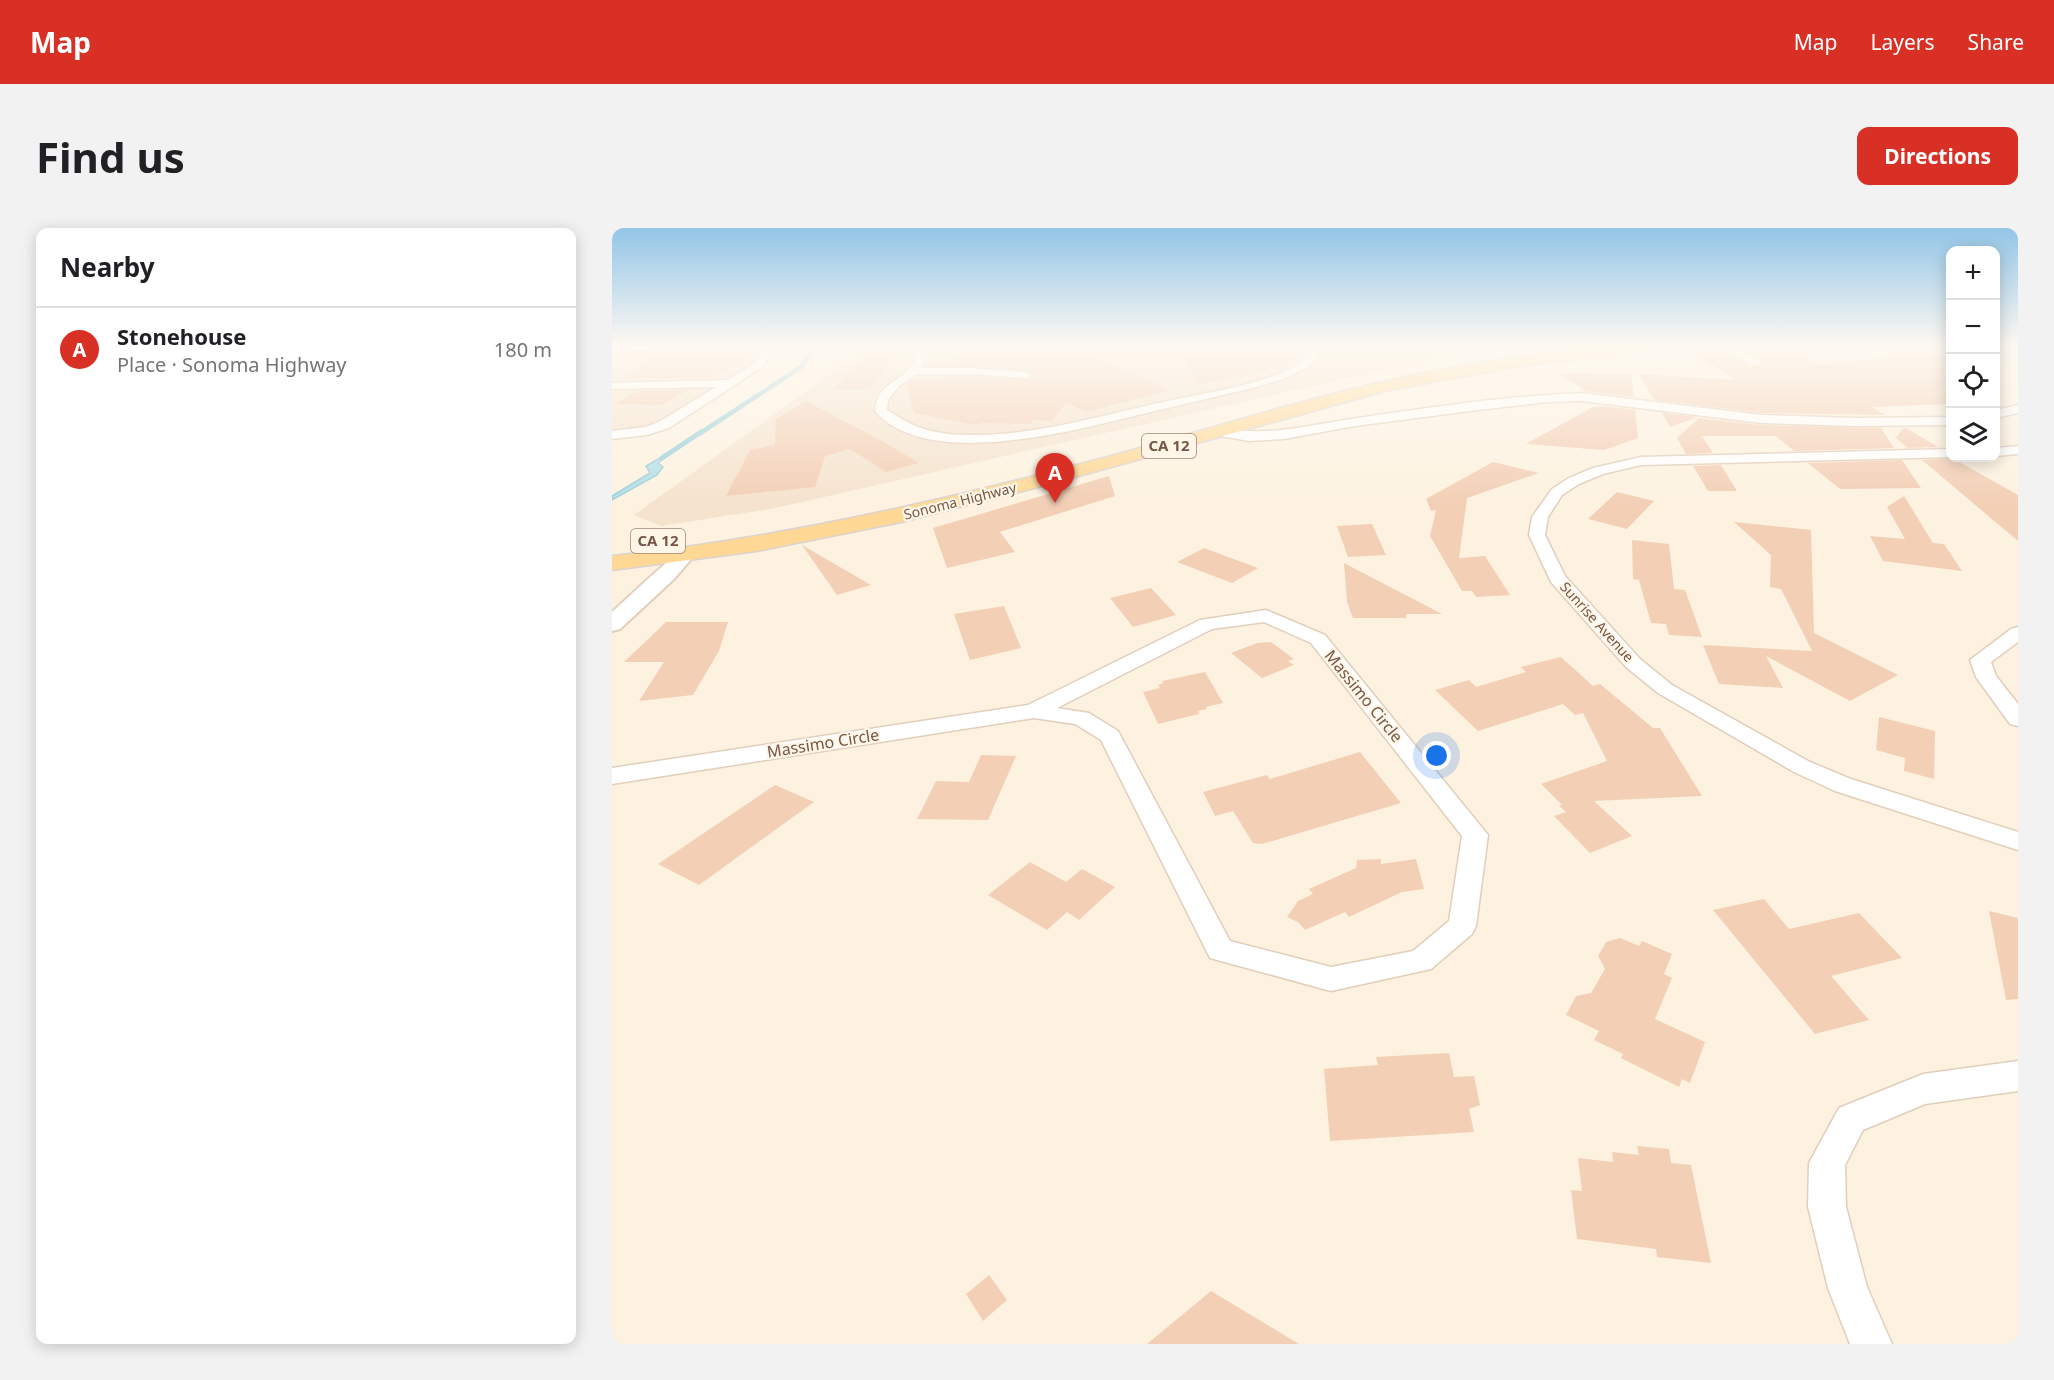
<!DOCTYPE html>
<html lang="en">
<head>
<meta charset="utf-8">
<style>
	:root { --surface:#fff; --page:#f2f2f2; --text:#202124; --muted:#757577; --line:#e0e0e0; --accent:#d93025 }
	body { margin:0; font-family:"Noto Sans",sans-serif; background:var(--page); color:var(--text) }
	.controls { position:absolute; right:18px; top:18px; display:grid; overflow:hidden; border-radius:12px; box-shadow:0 3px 15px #0003 }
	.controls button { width:54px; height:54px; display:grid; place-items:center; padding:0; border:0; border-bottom:2px solid var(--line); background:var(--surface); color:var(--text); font:30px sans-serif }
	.you { position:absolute; left:825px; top:528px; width:21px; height:21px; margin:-15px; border:4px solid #fff; border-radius:50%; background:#1a73e8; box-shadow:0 0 0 9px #1a73e833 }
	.badge { display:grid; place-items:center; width:39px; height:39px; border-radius:50%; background:var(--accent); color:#fff; font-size:20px; font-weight:700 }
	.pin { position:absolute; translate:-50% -50px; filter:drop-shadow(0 2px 3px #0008) }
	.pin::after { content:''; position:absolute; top:32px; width:21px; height:18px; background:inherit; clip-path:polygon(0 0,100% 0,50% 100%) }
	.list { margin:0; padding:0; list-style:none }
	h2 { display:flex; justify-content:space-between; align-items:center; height:78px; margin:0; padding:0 24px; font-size:26px }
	h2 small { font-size:20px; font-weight:400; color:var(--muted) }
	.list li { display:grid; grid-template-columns:39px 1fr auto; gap:18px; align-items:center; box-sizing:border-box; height:84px; padding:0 24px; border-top:2px solid var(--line) }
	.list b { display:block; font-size:22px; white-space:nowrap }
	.list p { margin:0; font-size:20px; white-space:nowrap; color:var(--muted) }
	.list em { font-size:20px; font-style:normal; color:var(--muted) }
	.icon { flex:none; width:33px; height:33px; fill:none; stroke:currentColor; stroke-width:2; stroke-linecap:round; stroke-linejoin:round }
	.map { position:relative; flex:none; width:1406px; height:1116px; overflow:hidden; border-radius:12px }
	header { display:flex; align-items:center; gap:36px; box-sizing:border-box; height:84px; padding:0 30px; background:var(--accent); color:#fff }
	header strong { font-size:28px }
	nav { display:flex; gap:33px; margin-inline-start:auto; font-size:21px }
	.intro { display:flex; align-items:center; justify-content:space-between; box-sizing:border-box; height:144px; padding:0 36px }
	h1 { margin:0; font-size:42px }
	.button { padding:15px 27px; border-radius:12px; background:var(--accent); color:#fff; font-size:21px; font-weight:700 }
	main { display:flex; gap:36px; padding:0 36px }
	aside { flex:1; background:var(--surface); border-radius:12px; box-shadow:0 3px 15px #0003 }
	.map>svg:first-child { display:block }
	.residential { fill:#f5e3ce }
	.water { fill:#b4dfe7; stroke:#9acfd9; stroke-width:1.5 }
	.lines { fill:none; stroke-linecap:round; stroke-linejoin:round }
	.stream-far1 { stroke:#9acfd9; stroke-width:4.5 }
	.stream { stroke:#9acfd9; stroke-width:5 }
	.building { fill:#f3cfb6 }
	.minor-casing { stroke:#e1cebb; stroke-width:3 }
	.tertiary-casing { stroke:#e1cebb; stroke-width:4 }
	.primary-casing { stroke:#dbd3cf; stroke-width:3 }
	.minor { fill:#fff; fill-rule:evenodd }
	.tertiary { fill:#fff; fill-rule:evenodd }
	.primary { fill:#ffd895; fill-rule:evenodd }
	.labels { text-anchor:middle; stroke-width:4.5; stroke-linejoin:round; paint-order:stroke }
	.far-street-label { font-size:14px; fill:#745746; stroke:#fff6e7 }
	.shield { fill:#fff6e7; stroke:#9e8776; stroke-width:1.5 }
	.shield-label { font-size:15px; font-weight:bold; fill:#745746 }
	.street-label { font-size:16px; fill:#745746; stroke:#fff6e7 }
</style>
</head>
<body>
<header>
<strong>Map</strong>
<nav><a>Map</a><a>Layers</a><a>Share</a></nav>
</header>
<div class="intro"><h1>Find us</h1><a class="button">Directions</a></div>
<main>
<aside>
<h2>Nearby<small></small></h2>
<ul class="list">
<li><span class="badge">A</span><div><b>Stonehouse</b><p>Place · Sonoma Highway</p></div><em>180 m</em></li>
</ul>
</aside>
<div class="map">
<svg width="1406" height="1116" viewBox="0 0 1406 1116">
	<rect width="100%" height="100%" fill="#fdf2e0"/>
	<path class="residential" d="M 65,118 L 152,118 L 148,128 L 128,144 L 48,194 L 31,200 L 0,203 L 0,125 Z
		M 243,118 L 870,118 L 889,122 L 806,134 L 159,281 L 49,298 L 22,287 L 229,138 Z"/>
	<path class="water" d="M 60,223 L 46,235 L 51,239 L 45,247 L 0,272 L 0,268 L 38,245 L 34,238 Z"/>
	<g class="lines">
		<path class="stream-far1" d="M 87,206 L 189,139 L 205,118"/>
		<path class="stream" d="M 50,230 L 89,204"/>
	</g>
	<path class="building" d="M 106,118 L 151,118 L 147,124 L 99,150 L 11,150 L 49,124 Z
		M 260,118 L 292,118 L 258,161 L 222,161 Z
		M 359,118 L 458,118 L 458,131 L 479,127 L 558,162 L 474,184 L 454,175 L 440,193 L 422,192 L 419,196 L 368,195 L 364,197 L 302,185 L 294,156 L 301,151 L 331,152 L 333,148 L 358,148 L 414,152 L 422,148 L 414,142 L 339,138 L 347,124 L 355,124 Z
		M 690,121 L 692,125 L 690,129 L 629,150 L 623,148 L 586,157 L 570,126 Z
		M 1177,121 L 1208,136 L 1338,124 L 1338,176 L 1260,179 L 1273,187 L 1150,185 L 1042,172 L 1027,146 L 1123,152 L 1081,124 L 1114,123 L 1139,139 L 1148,139 L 1150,133 L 1134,122 Z
		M 947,145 L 1019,146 L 1022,169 L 973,163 Z
		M 77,162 L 49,177 L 1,176 L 27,163 Z
		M 194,173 L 270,213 L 307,235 L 274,244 L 238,221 L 213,228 L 203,259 L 114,268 L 138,222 L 163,217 L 164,191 Z
		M 989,178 L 1023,182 L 1026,210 L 992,222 L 914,216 L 981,179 Z
		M 1050,185 L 1086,189 L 1058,199 Z
		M 1087,190 L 1150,197 L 1269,200 L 1282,220 L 1182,223 L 1164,208 L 1090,208 L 1101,225 L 1074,226 L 1065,210 Z
		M 1291,200 L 1294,200 L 1326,219 L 1296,220 L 1284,210 Z
		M 1340,230 L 1406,267 L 1406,313 L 1310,232 Z
		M 1290,232 L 1309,260 L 1228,261 L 1196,235 Z
		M 881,234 L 927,245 L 855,270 L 847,330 L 873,328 L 898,367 L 864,369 L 860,363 L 850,363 L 818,308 L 824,282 L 819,283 L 814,271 Z
		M 1109,237 L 1125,263 L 1096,263 L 1081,238 Z
		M 497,248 L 503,268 L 388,304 L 403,324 L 335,340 L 321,300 Z
		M 1005,264 L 1042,273 L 1015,301 L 976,291 Z
		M 1292,268 L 1321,315 L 1332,316 L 1350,343 L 1271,333 L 1258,308 L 1293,311 L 1275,279 Z
		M 1122,294 L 1199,302 L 1202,405 L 1286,447 L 1238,473 L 1154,428 L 1171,460 L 1107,456 L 1091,417 L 1200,423 L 1169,361 L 1158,359 L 1159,327 Z
		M 760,296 L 774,327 L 736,329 L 725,298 Z
		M 1020,312 L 1057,316 L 1062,361 L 1073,362 L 1090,409 L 1057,407 L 1054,396 L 1039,395 L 1027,352 L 1021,351 Z
		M 190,317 L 259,357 L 225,367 Z
		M 592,320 L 646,340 L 620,355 L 565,334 Z
		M 732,335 L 830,386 L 794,386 L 794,390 L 741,390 L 735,374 Z
		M 539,360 L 564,387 L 521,399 L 498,370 Z
		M 392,378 L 409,420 L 358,432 L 342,386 Z
		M 54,394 L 116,394 L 107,423 L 81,467 L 27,473 L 52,434 L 12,434 Z
		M 659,414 L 682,431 L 676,433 L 682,437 L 650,450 L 619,425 L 645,415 Z
		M 949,429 L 981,458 L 988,456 L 1041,500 L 1048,500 L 1090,568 L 982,573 L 1020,608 L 978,625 L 942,588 L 954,584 L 947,578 L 950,577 L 929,556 L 995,533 L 971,485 L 963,487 L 951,476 L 866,503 L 823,462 L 857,452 L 864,459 L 914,444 L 909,439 Z
		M 593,444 L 611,475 L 594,479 L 595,481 L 586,483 L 587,486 L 546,496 L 531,464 L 548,460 L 546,457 L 551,455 L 550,453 Z
		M 1267,489 L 1323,503 L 1322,551 L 1292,543 L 1293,530 L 1264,522 Z
		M 748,524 L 789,575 L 650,616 L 641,615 L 621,583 L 603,588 L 591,564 L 655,547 L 658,551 Z
		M 369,527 L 404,528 L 376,592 L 305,591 L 324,553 L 357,554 Z
		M 163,557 L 202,574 L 87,657 L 46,636 Z
		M 769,631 L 769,636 L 804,631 L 812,661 L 790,664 L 737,689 L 733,684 L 693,702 L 686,694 L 675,689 L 686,673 L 701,666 L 697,661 L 744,640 L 745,632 Z
		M 418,634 L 454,654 L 470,641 L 503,659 L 467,692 L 455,684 L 435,702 L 376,667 Z
		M 1152,671 L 1177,701 L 1247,685 L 1290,730 L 1219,748 L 1257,792 L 1203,806 L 1101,682 Z
		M 1377,683 L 1406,690 L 1406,771 L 1394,772 Z
		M 1008,710 L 1027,718 L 1030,713 L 1060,726 L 1052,746 L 1060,750 L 1043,791 L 1093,814 L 1078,855 L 1070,851 L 1067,859 L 1009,830 L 1011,826 L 982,812 L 987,803 L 954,787 L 964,768 L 979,765 L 993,741 L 986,728 L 994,714 Z
		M 837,825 L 842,849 L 862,848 L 868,877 L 857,881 L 862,904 L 718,913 L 712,841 L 766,837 L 764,829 Z
		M 1025,918 L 1057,921 L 1059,935 L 1079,937 L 1099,1035 L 1045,1029 L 1044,1021 L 965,1011 L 959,962 L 970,963 L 966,930 L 1001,934 L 1000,924 L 1027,927 Z
		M 377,1047 L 395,1072 L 371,1093 L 354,1066 Z
		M 599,1063 L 687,1116 L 535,1116 Z"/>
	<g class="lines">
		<g class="minor-casing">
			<path id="minor" d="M 48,118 L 43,121 L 0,125 L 0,119 Z
				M 154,118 L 165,118 L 149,140 L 57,200 L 35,207 L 0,211 L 0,203 L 33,199 L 47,194 L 104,159 L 0,161 L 0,155 L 116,152 L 141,136 Z
				M 311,118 L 321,118 L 309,140 L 358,140 L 414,144 L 420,147 L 414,150 L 358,146 L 304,146 L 287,158 L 276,172 L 275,182 C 305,202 324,207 361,207 C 427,207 491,187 555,173 C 592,165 655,156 687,136 C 690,133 692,129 695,125 L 691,118 L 701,118 L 705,125 L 697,139 L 671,151 L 640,160 C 608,168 575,175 543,183 C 474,199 317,246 263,183 C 265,156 284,157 298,139 C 303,133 306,125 311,118 Z
				M 1110,118 L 1123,118 L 1149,135 L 1148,137 L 1140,137 Z
				M 970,165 L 1150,187 L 1244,190 L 1338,189 L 1338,197 L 1244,198 L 1150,195 L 970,173 L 935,174 L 866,182 L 743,198 L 672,211 L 637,213 L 604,207 L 602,204 L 609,200 C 661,209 695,197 746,190 C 820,179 895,168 970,165 Z
				M 1406,177 L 1406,185 L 1384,190 L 1384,182 Z
				M 1406,218 L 1406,226 L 1384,228 L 1384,220 Z
				M 1338,221 L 1338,229 L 1029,237 L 991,246 L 967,256 L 950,267 L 936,289 L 933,307 L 953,348 L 1028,431 L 1060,457 L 1198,534 L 1239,551 L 1406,604 L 1406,622 L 1223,563 L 1182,544 L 1046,465 L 1014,439 L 939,354 L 917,307 L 920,289 L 940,261 L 957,250 L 981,240 L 1029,229 Z
				M 654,382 L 713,407 L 876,607 L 864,698 L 860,706 L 819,741 L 719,763 L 598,730 L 489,512 L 463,496 L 422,490 L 0,556 L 0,540 L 416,477 L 588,392 ZM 652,394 L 699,415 L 850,608 L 837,693 L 801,723 L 719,739 L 618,713 L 506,503 L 477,485 L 445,480 L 600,401 Z
				M 1406,399 L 1406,414 L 1379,434 L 1384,448 L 1406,476 L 1406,498 L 1398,496 L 1364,449 L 1358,432 L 1399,401 Z
				M 1406,833 L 1406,863 L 1313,876 L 1251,902 L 1233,937 L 1234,979 L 1255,1059 L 1280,1116 L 1238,1116 L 1216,1060 L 1196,979 L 1197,935 L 1227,880 L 1311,846 Z"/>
		</g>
		<g class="tertiary-casing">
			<path id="tertiary" d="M 71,323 L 78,325 L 81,329 L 62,351 L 8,401 L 0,403 L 0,384 C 12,374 62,325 71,323 Z"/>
		</g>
		<g class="primary-casing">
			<path id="primary" d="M 991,118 L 1051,118 L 1044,122 L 908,138 L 773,163 L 438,256 L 289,294 L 145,323 L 0,342 L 0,328 C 170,310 334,272 499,228 C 581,206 662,180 745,160 C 825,140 908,127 991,118 Z"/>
		</g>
		<use href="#minor" class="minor"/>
		<use href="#tertiary" class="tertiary"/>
		<use href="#primary" class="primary"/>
	</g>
	<linearGradient id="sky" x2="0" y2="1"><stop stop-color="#93c5e8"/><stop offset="0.43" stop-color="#fef9f1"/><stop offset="1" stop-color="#fef9f1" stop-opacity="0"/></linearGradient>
	<rect width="1406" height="275" fill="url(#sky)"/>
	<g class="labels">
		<g class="far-street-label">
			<text transform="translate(348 273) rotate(-14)" y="5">Sonoma Highway</text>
			<text transform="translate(985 394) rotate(48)" y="5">Sunrise Avenue</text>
		</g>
		<g class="shield">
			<rect x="530" y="206" width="54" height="24" rx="4.5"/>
			<rect x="19" y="301" width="54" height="24" rx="4.5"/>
		</g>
		<g class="shield-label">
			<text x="557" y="223">CA 12</text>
			<text x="46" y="318">CA 12</text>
		</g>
		<g class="street-label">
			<text transform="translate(752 468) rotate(51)" y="6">Massimo Circle</text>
			<text transform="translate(211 515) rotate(-9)" y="6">Massimo Circle</text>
		</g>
	</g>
</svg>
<div class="controls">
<button>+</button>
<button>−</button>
<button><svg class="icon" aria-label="locate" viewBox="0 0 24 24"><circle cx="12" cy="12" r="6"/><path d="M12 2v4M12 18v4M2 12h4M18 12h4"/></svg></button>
<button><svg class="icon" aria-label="layers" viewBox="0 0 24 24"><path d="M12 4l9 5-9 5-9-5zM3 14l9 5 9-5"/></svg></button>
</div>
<div class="you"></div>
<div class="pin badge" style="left:443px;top:275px">A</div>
</div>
</main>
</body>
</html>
